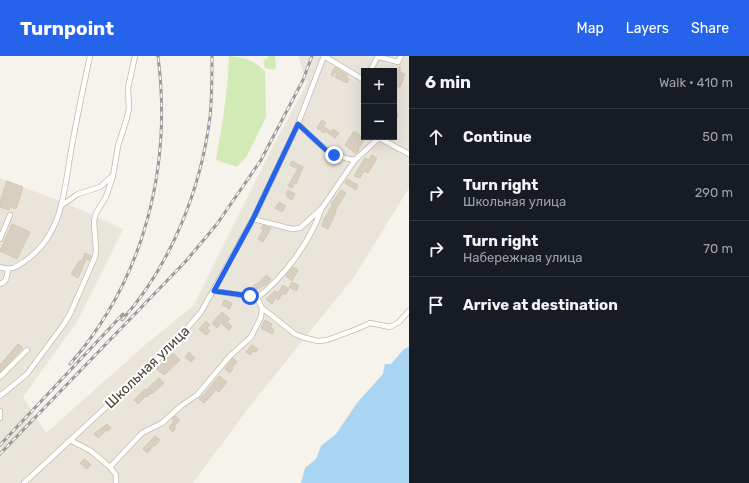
<!DOCTYPE html>
<html lang="en">
<head>
<meta charset="utf-8">
<style>
	:root { --surface:#171b24; --page:#242831; --text:#f1f3f6; --muted:#9ea1a6; --line:#363941; --accent:#2563eb }
	body { margin:0; font-family:Rubik,sans-serif; background:var(--page); color:var(--text) }
	.controls { position:absolute; right:12px; top:12px; display:grid; overflow:hidden; border-radius:0px; box-shadow:0 4px 16px #0002 }
	.controls button { width:36px; height:36px; display:grid; place-items:center; padding:0; border:0; border-bottom:1px solid var(--line); background:var(--surface); color:var(--text); font:20px sans-serif }
	.stop { position:absolute; width:12px; height:12px; margin:-9px; border:3px solid #2563eb; border-radius:50%; background:#fff }
	.stop.end { background:#2563eb; border-color:#fff; box-shadow:0 1px 4px #0008 }
	.list { margin:0; padding:0; list-style:none }
	h2 { display:flex; justify-content:space-between; align-items:center; height:52px; margin:0; padding:0 16px; font-size:17px }
	h2 small { font-size:13px; font-weight:400; color:var(--muted) }
	.list li { display:grid; grid-template-columns:26px 1fr auto; gap:12px; align-items:center; box-sizing:border-box; height:56px; padding:0 16px; border-top:1px solid var(--line) }
	.list b { display:block; font-size:15px; white-space:nowrap }
	.list p { margin:0; font-size:13px; white-space:nowrap; color:var(--muted) }
	.list em { font-size:13px; font-style:normal; color:var(--muted) }
	.icon { flex:none; width:22px; height:22px; fill:none; stroke:currentColor; stroke-width:2; stroke-linecap:round; stroke-linejoin:round }
	.map { position:relative; flex:none; width:409px; height:427px; overflow:hidden }
	header { display:flex; align-items:center; gap:24px; box-sizing:border-box; height:56px; padding:0 20px; background:var(--accent); color:#fff }
	header strong { font-size:19px }
	nav { display:flex; gap:22px; margin-inline-start:auto; font-size:14px }
	main { display:flex }
	aside { flex:1; background:var(--surface) }
	.map>svg:first-child { display:block }
	.residential { fill:#eae5da; fill-rule:evenodd }
	.green { fill:#d2eab5 }
	.water { fill:#a9d4f2 }
	.building { fill:#d8cfc1; stroke:#d3c7b4 }
	.lines { fill:none; stroke-linecap:round; stroke-linejoin:round }
	.minor-casing { stroke:#c2bbae; stroke-width:6 }
	.minor { stroke:#fff; stroke-width:4.5 }
	.rail-casing { stroke:#9a9a9a; stroke-width:3 }
	.rail { stroke:#fff; stroke-width:1.5; stroke-dasharray:4.5; stroke-linecap:butt }
	.route { stroke:#2563eb; stroke-width:5 }
	.labels { text-anchor:middle; stroke-width:4; stroke-linejoin:round; paint-order:stroke }
	.street-label { font-size:14px; fill:#4b4439; stroke:#fff }
</style>
</head>
<body>
<header>
<strong>Turnpoint</strong>
<nav><a>Map</a><a>Layers</a><a>Share</a></nav>
</header>
<main>
<div class="map">
<svg width="409" height="427" viewBox="0 0 409 427">
	<rect width="100%" height="100%" fill="#f6f3ec"/>
	<path class="residential" d="M 298,0 L 409,0 L 409,132 L 354,221 L 250,350 L 193,427 L 0,427 L 0,122 L 70,149 L 123,173 L 77,266 L 23,341 L 46,377 L 145,289 L 194,249 L 271,94 L 307,27 ZM 364,15 L 394,15 L 394,81 L 364,81 Z"/>
	<path class="green" d="M 229,0 C 246,2 252,3 265,15 L 266,61 L 247,100 L 237,111 L 216,104 C 222,70 228,36 229,0 Z
		M 268,0 L 275,0 L 276,11 L 274,14 L 265,12 L 263,4 L 267,3 Z"/>
	<path class="water" d="M 409,291 L 409,427 L 301,427 L 305,412 L 316,403 L 321,390 L 336,378 L 357,347 L 383,318 L 385,308 L 391,308 L 404,293 Z"/>
	<path class="building" d="M 400,10 L 400,16 L 405,18 L 400,31 L 394,30 L 394,24 Z
		M 335,11 L 348,19 L 346,22 L 349,23 L 347,27 L 335,21 L 337,17 L 335,16 L 333,20 L 331,19 Z
		M 322,64 L 326,67 L 323,70 L 331,76 L 333,73 L 339,77 L 335,82 L 325,75 L 324,77 L 317,72 Z
		M 354,75 L 365,83 L 358,93 L 359,94 L 356,98 L 345,89 Z
		M 372,99 L 377,102 L 368,117 L 364,115 L 360,122 L 354,120 L 365,102 L 369,104 Z
		M 292,105 L 303,111 L 296,128 L 294,127 L 292,132 L 288,130 L 298,113 L 290,109 Z
		M 347,123 L 358,129 L 356,134 L 345,127 Z
		M 7,125 L 23,131 L 16,153 L 10,151 L 9,154 L 0,151 L 0,146 Z
		M 288,134 L 295,138 L 292,144 L 287,141 L 288,139 L 286,138 Z
		M 341,134 L 346,137 L 335,155 L 336,156 L 328,173 L 322,170 L 324,163 L 333,148 L 331,148 Z
		M 279,146 L 286,150 L 282,156 L 275,152 Z
		M 12,168 L 30,176 L 17,203 L 0,195 Z
		M 263,169 L 271,172 L 263,186 L 258,183 L 264,173 L 261,173 Z
		M 85,197 L 91,200 L 89,204 L 86,203 L 78,222 L 71,218 L 80,204 L 82,205 Z
		M 293,211 L 298,214 L 292,225 L 286,220 Z
		M 266,219 L 271,223 L 267,228 L 256,234 L 253,230 L 260,226 Z
		M 292,226 L 299,230 L 296,235 L 289,231 Z
		M 283,229 L 289,233 L 285,239 L 283,237 L 278,244 L 276,242 L 272,248 L 266,243 L 275,235 L 278,237 Z
		M 224,244 L 232,247 L 230,253 L 222,249 Z
		M 222,256 L 230,263 L 227,266 L 232,270 L 229,274 L 221,267 L 217,272 L 212,267 Z
		M 265,264 L 272,268 L 270,271 L 274,274 L 272,278 L 261,272 Z
		M 206,265 L 210,269 L 207,272 L 210,275 L 206,279 L 199,273 Z
		M 18,288 L 23,292 L 0,316 L 0,309 Z
		M 252,289 L 258,293 L 256,296 L 253,295 L 250,299 L 246,296 Z
		M 189,296 L 195,302 L 191,306 L 185,301 Z
		M 173,297 L 180,304 L 164,319 L 157,313 Z
		M 233,302 L 237,306 L 232,312 L 233,313 L 230,317 L 225,313 Z
		M 219,320 L 227,326 L 219,336 L 216,334 L 204,347 L 199,343 L 203,339 L 203,340 Z
		M 159,322 L 164,327 L 152,338 L 151,337 L 147,341 L 146,340 L 138,348 L 134,344 L 145,333 L 146,334 Z
		M 175,360 L 180,364 L 174,371 L 176,372 L 173,376 L 169,372 L 173,366 L 174,364 L 172,363 Z
		M 107,368 L 111,372 L 108,375 L 107,374 L 98,382 L 94,378 Z
		M 155,380 L 160,384 L 155,390 L 154,389 L 147,397 L 143,393 Z
		M 85,403 L 91,409 L 87,413 L 80,407 Z"/>
	<g class="lines">
		<g class="minor-casing">
			<path id="minor" d="M 324,0 L 364,24
				M 370,15 L 377,2 L 379,1 L 398,6 L 401,0
				M 394,61 L 395,59
				M 298,68 C 318,86 327,100 355,104
				M 379,82 L 409,98
				M 62,149 L 78,138 L 100,131 L 111,121
				M 253,163 L 292,173 L 300,172 L 322,152 L 355,104 L 380,81
				M 0,183 L 10,159
				M 0,211 C 11,215 16,211 25,205 C 66,177 64,128 73,84 C 78,56 84,28 90,0
				M 0,228 C 7,226 7,220 8,213
				M 214,235 L 249,240 L 257,242
				M 257,242 C 284,221 310,186 321,154
				M 262,252 L 295,278 L 302,281 L 318,285 L 327,284 L 357,273 L 370,267 L 390,271 L 399,266 L 409,255
				M 0,321 L 27,294
				M 0,340 L 27,318 L 64,268 L 71,256 L 95,201 L 96,195 L 94,165 L 96,157 L 106,141 L 113,120 L 118,90 L 126,65 L 129,53 L 128,32 L 135,0
				M 0,355 L 0,362
				M 70,384 L 91,395 L 110,411 L 142,377 L 162,367 L 181,350 L 197,339 L 230,300 L 251,281 L 261,261 L 262,252 L 257,242
				M 110,411 L 116,419 L 116,427
				M 24,427 L 172,290 L 201,256 L 253,163 L 298,68 L 324,0"/>
		</g>
		<use href="#minor" class="minor"/>
		<g class="rail-casing">
			<path id="rail" d="M 122,264 C 171,209 201,133 210,61 C 212,41 212,20 212,0
				M 70,308 C 145,222 172,111 158,0
				M 0,389 L 123,258
				M 0,398 L 186,205 L 217,168 L 261,104 L 303,24 L 312,0"/>
		</g>
		<use href="#rail" class="rail"/>
	</g>
	<g class="lines">
		<path class="route" d="M 250,240 L 214,235 L 253,163 L 298,68 L 327,95 L 334,99"/>
	</g>
	<g class="labels">
		<g class="street-label">
			<text transform="translate(147 311) rotate(-44)" y="5">Школьная улица</text>
		</g>
	</g>
</svg>
<div class="controls">
<button>+</button>
<button>−</button>
</div>
<div class="stop" style="left:250px;top:240px"></div>
<div class="stop end" style="left:334px;top:99px"></div>
</div>
<aside>
<h2>6 min<small>Walk · 410 m</small></h2>
<ul class="list">
<li><svg class="icon" aria-label="ahead" viewBox="0 0 24 24"><path d="M12 20V5M6 11l6-6 6 6"/></svg><div><b>Continue</b></div><em>50 m</em></li>
<li><svg class="icon" aria-label="right" viewBox="0 0 24 24"><path d="M7 20v-9h11M14 6l5 5-5 5"/></svg><div><b>Turn right</b><p>Школьная улица</p></div><em>290 m</em></li>
<li><svg class="icon" aria-label="right" viewBox="0 0 24 24"><path d="M7 20v-9h11M14 6l5 5-5 5"/></svg><div><b>Turn right</b><p>Набережная улица</p></div><em>70 m</em></li>
<li><svg class="icon" aria-label="arrive" viewBox="0 0 24 24"><path d="M6 21V4h12l-3 4 3 4H6"/></svg><div><b>Arrive at destination</b></div></li>
</ul>
</aside>
</main>
</body>
</html>
